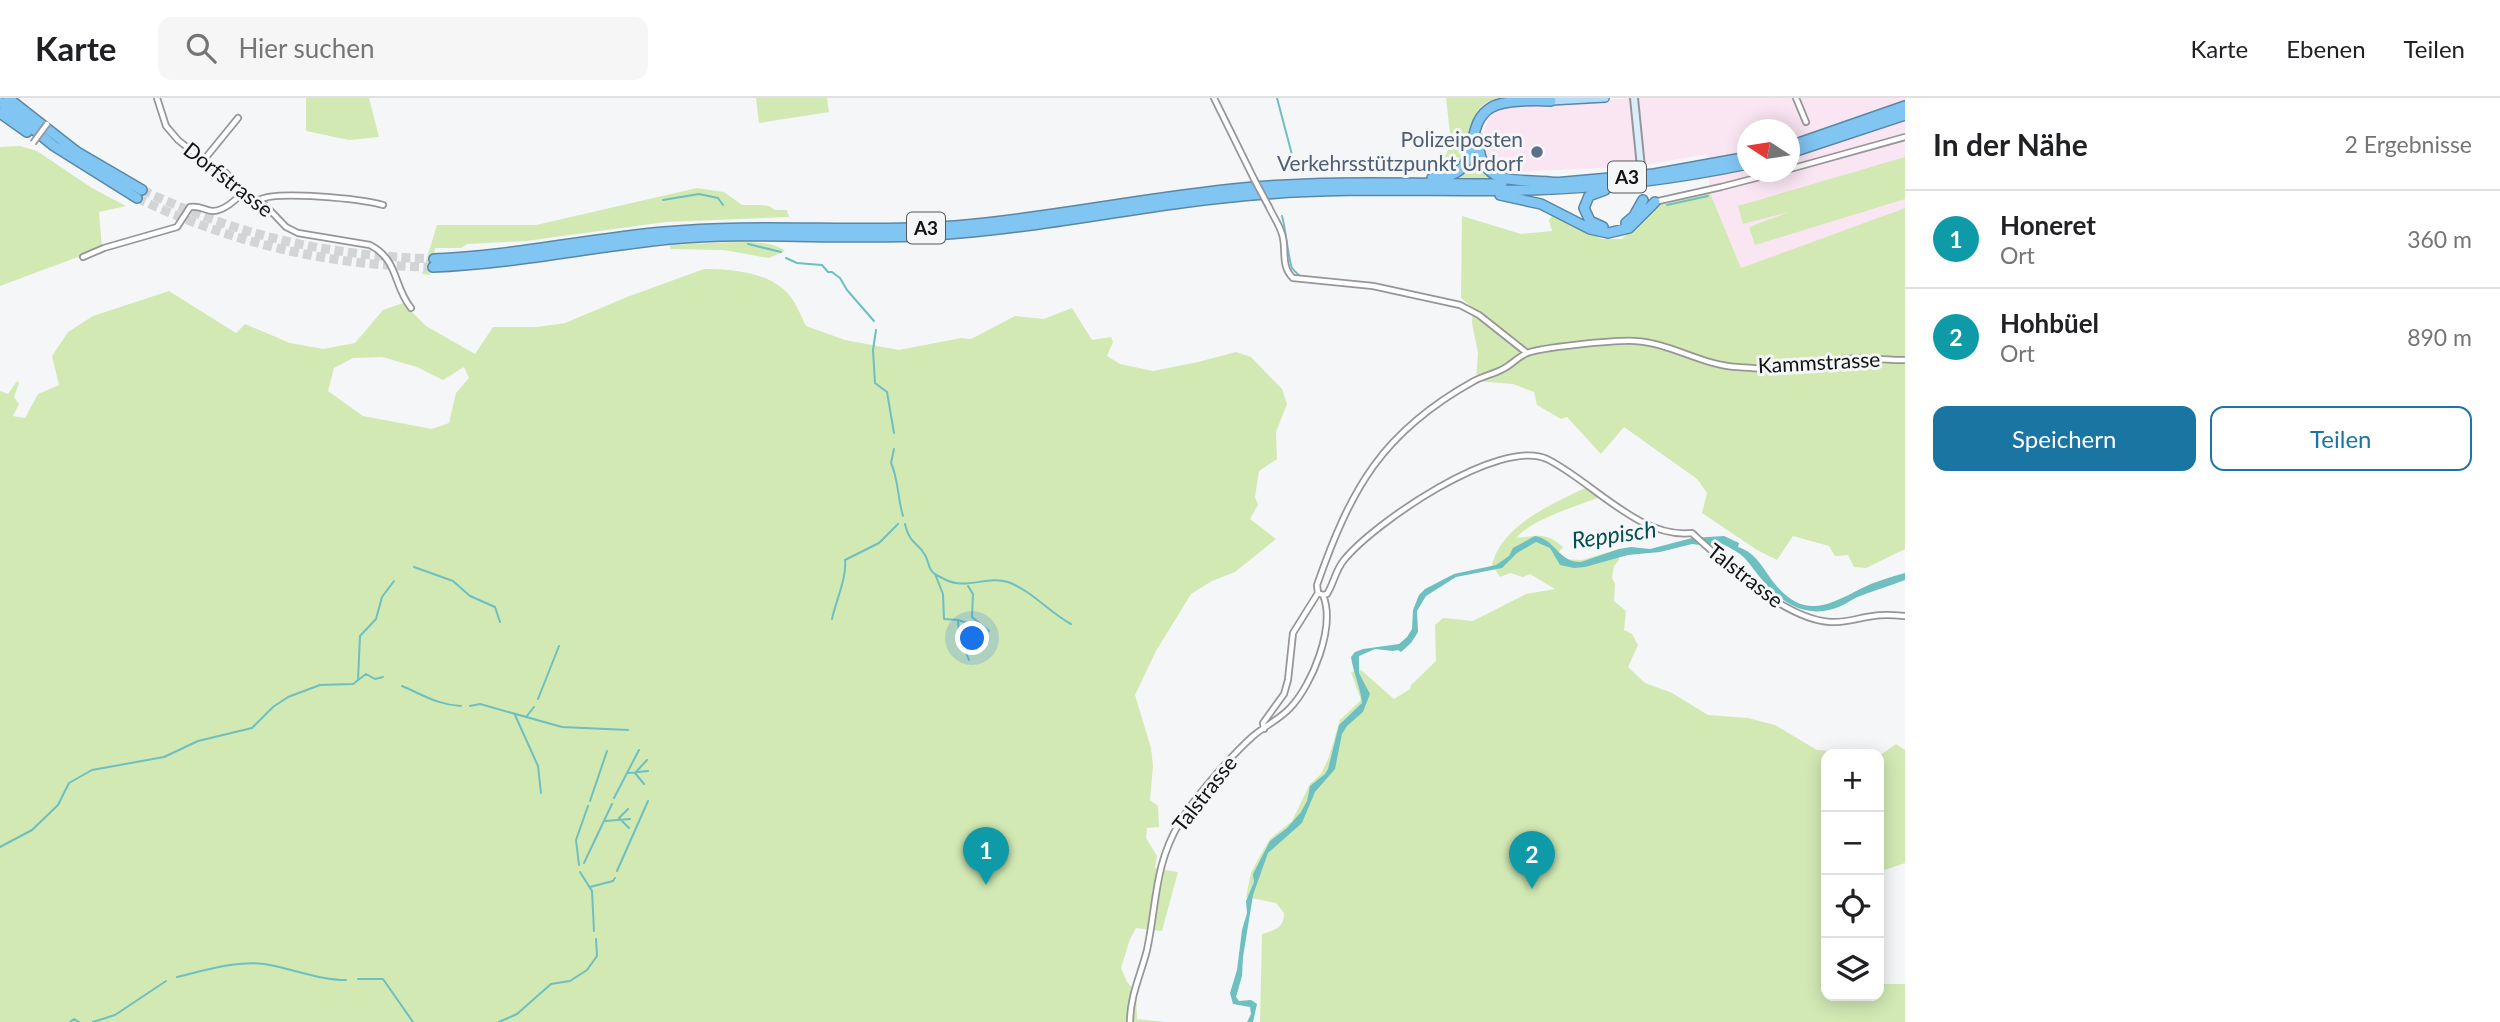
<!DOCTYPE html>
<html lang="de">
<head>
<meta charset="utf-8">
<style>
	:root { --surface:#fff; --page:#f6f6f6; --text:#202124; --muted:#757577; --line:#e0e0e0; --accent:#1a75a3 }
	body { margin:0; font-family:Lato,sans-serif; background:var(--page); color:var(--text) }
	.controls { position:absolute; right:21px; bottom:21px; display:grid; overflow:hidden; border-radius:14px; box-shadow:0 4px 18px #0003 }
	.controls button { width:63px; height:63px; display:grid; place-items:center; padding:0; border:0; border-bottom:2px solid var(--line); background:var(--surface); color:var(--text); font:35px sans-serif }
	.compass { position:absolute; left:1737px; top:21px; width:63px; height:63px; border-radius:50%; background:var(--surface); box-shadow:0 4px 18px #0003; rotate:282deg }
	.you { position:absolute; left:973px; top:541px; width:24px; height:24px; margin:-18px; border:5px solid #fff; border-radius:50%; background:#1a73e8; box-shadow:0 0 0 10px #1a73e833 }
	.badge { display:grid; place-items:center; width:46px; height:46px; border-radius:50%; background:var(--accent); color:#fff; font-size:23px; font-weight:700 }
	.pin { position:absolute; translate:-50% -58px; filter:drop-shadow(0 2px 4px #0008) }
	.pin::after { content:''; position:absolute; top:37px; width:24px; height:21px; background:inherit; clip-path:polygon(0 0,100% 0,50% 100%) }
	.list { margin:0; padding:0; list-style:none }
	h2 { display:flex; justify-content:space-between; align-items:center; height:91px; margin:0; padding:0 28px; font-size:30px }
	h2 small { font-size:23px; font-weight:400; color:var(--muted) }
	.list li { display:grid; grid-template-columns:46px 1fr auto; gap:21px; align-items:center; box-sizing:border-box; height:98px; padding:0 28px; border-top:2px solid var(--line) }
	.list b { display:block; font-size:26px; white-space:nowrap }
	.list p { margin:0; font-size:23px; white-space:nowrap; color:var(--muted) }
	.list em { font-size:23px; font-style:normal; color:var(--muted) }
	.actions { display:flex; gap:14px; padding:21px 28px }
	.actions a { flex:1; padding:16px 0; border:2px solid var(--accent); border-radius:14px; text-align:center; font-size:24px; color:var(--accent) }
	.actions .main { background:var(--accent); color:#fff }
	.icon { flex:none; width:38px; height:38px; fill:none; stroke:currentColor; stroke-width:2; stroke-linecap:round; stroke-linejoin:round }
	.map { position:relative; flex:none; width:1905px; height:924px; overflow:hidden }
	header { display:flex; align-items:center; gap:42px; box-sizing:border-box; height:98px; padding:0 35px; background:var(--surface); border-bottom:2px solid var(--line) }
	header strong { font-size:33px }
	nav { display:flex; gap:38px; margin-inline-start:auto; font-size:24px }
	.search { width:490px; height:63px; background:var(--page); display:flex; align-items:center; gap:18px; box-sizing:border-box; padding:0 24px; border-radius:14px; color:var(--muted); font-size:26px }
	main { display:flex }
	aside { flex:1; background:var(--surface) }
	.map>svg:first-child { display:block }
	.industrial { fill:#fae5f3; fill-rule:evenodd }
	.green { fill:#d2e9b4; fill-rule:evenodd }
	.water { fill:#6ebfc0 }
	.lines { fill:none; stroke-linecap:round; stroke-linejoin:round }
	.stream { stroke:#6ebfc0; stroke-width:2 }
	.motorway-tunnel { stroke:#d3d4d6; stroke-width:9; stroke-dasharray:9 4.5; stroke-linecap:butt }
	.minor-casing { stroke:#969698; stroke-width:8 }
	.secondary-casing { stroke:#969698; stroke-width:10 }
	.primary-casing { stroke:#5a87a5; stroke-width:10 }
	.motorway-casing { stroke:#5a87a5; stroke-width:12 }
	.minor { stroke:#fff; stroke-width:4.5 }
	.secondary { stroke:#d9eefb; stroke-width:6 }
	.primary { stroke:#b3dcf8; stroke-width:7 }
	.motorway { stroke:#81c5f3; stroke-width:9 }
	.minor-bridge-casing { stroke:#969698; stroke-width:8; stroke-linecap:butt }
	.minor-bridge { stroke:#fff; stroke-width:4.5 }
	.service-dot { fill:#5c6f8a; stroke:#f5f6f8; stroke-width:2.5 }
	.labels { text-anchor:middle; stroke-width:6; stroke-linejoin:round; paint-order:stroke }
	.shield { fill:#f5f6f8; stroke:#575758; stroke-width:2 }
	.shield-label { font-size:19px; font-weight:bold; fill:#131313 }
	.service-label { font-size:21px; fill:#4e5e75; stroke:#f5f6f8; text-anchor:end }
	.street-label { font-size:21px; fill:#131313; stroke:#f5f6f8 }
	.water-label { font-size:23px; font-style:italic; fill:#014f50; stroke:#f5f6f8 }
</style>
</head>
<body>
<header>
<strong>Karte</strong>
<div class="search"><svg class="icon" aria-label="search" viewBox="0 0 24 24"><circle cx="10" cy="10" r="6"/><path d="M15 15l6 6"/></svg>Hier suchen</div>
<nav><a>Karte</a><a>Ebenen</a><a>Teilen</a></nav>
</header>
<main>
<div class="map">
<svg width="1905" height="924" viewBox="0 0 1905 924">
	<rect width="100%" height="100%" fill="#f5f6f8"/>
	<path class="industrial" d="M 1630,0 L 1905,0 L 1905,110 L 1741,170 L 1710,95 L 1706,56 L 1642,68 L 1511,74 L 1495,72 L 1485,61 L 1484,32 L 1488,21 L 1494,14 L 1503,10 ZM 1748,32 L 1790,32 L 1790,74 L 1748,74 Z"/>
	<path class="green" d="M 306,0 L 369,0 L 379,39 L 349,42 L 306,33 Z
		M 756,0 L 827,0 L 829,14 L 759,25 Z
		M 1446,0 L 1520,0 C 1512,1 1501,0 1493,2 C 1462,11 1476,54 1452,69 C 1440,77 1383,75 1366,75 L 1422,68 L 1446,57 L 1451,44 Z
		M 20,48 L 37,53 L 92,90 L 126,108 L 99,114 L 102,150 L 0,188 L 0,49 Z
		M 1476,52 L 1478,64 L 1494,82 L 1454,81 L 1470,64 Z
		M 1905,59 L 1905,101 L 1755,147 L 1749,129 L 1789,114 L 1743,126 L 1738,108 Z
		M 697,90 L 724,94 L 742,107 L 761,107 L 769,108 L 775,112 L 787,112 L 789,119 L 666,124 L 526,143 L 467,146 L 461,150 L 435,150 L 430,177 L 422,176 L 437,127 L 536,127 Z
		M 1710,95 L 1741,170 L 1905,110 L 1905,451 L 1866,470 L 1854,469 L 1848,457 L 1835,458 L 1829,448 L 1793,438 L 1777,462 L 1757,452 L 1702,415 L 1707,395 L 1697,381 L 1624,329 L 1601,356 L 1567,319 L 1561,321 L 1537,307 L 1534,294 L 1513,286 L 1476,283 L 1478,255 L 1472,225 L 1473,210 L 1461,200 L 1462,118 L 1521,136 L 1552,133 L 1549,122 L 1553,117 L 1602,141 L 1622,141 L 1651,111 L 1665,105 Z
		M 709,145 C 728,145 769,140 785,153 L 769,160 L 723,152 L 670,151 L 670,147 Z
		M 704,171 C 731,171 772,174 790,198 C 797,207 801,218 806,228 L 845,242 L 899,252 L 961,240 L 971,241 L 1015,218 L 1044,221 L 1072,210 L 1092,242 L 1111,239 L 1113,244 L 1107,258 L 1120,266 L 1153,273 L 1198,264 L 1236,254 L 1251,259 L 1282,291 L 1287,306 L 1276,334 L 1277,361 L 1259,373 L 1255,399 L 1258,407 L 1250,421 L 1276,441 L 1235,474 L 1212,483 L 1191,496 L 1156,553 L 1135,597 L 1151,650 L 1153,668 L 1150,702 L 1158,708 L 1159,729 L 1147,730 L 1146,740 L 1157,758 L 1155,770 L 1178,774 L 1162,833 L 1136,830 L 1130,841 L 1121,870 L 1127,884 L 1136,894 L 1137,921 L 1166,924 L 0,924 L 0,293 L 8,296 L 17,283 L 19,285 L 14,299 L 19,306 L 13,318 L 25,320 L 38,296 L 59,287 L 52,258 L 68,234 L 93,218 L 169,193 L 236,235 L 245,226 L 290,245 L 323,251 L 355,245 L 383,212 L 403,205 L 426,228 L 475,256 L 493,229 L 537,229 L 565,225 L 627,199 ZM 382,259 L 417,269 L 443,282 L 464,269 L 469,280 L 456,295 L 449,325 L 432,331 L 363,318 L 328,293 L 334,270 L 353,260 Z
		M 1587,389 L 1600,399 C 1575,409 1534,420 1516,440 C 1537,438 1545,433 1563,449 L 1559,454 L 1565,461 L 1582,462 L 1619,451 L 1619,462 L 1614,468 L 1612,480 L 1615,486 L 1614,503 L 1626,513 L 1624,532 L 1632,536 L 1638,547 L 1628,569 L 1645,585 L 1672,595 L 1708,617 L 1748,620 L 1775,627 L 1817,652 L 1863,656 L 1826,656 L 1826,898 L 1879,898 L 1879,868 L 1883,875 L 1883,886 L 1905,886 L 1905,924 L 1260,924 L 1262,836 C 1275,832 1284,830 1284,815 L 1276,805 L 1246,799 L 1251,775 L 1261,756 L 1270,741 L 1292,723 L 1310,686 L 1321,676 L 1329,659 L 1340,622 L 1361,602 L 1351,574 L 1361,572 L 1394,601 L 1410,591 L 1411,587 L 1436,563 L 1435,527 L 1443,520 L 1473,523 L 1526,496 L 1555,491 L 1530,476 L 1523,479 L 1510,475 L 1500,479 L 1492,467 C 1501,427 1554,405 1587,389 Z
		M 1896,646 L 1905,652 L 1905,765 L 1879,774 L 1879,658 Z"/>
	<path class="water" d="M 1535,438 C 1555,441 1559,465 1581,464 L 1619,451 L 1631,449 L 1650,451 L 1692,440 L 1724,438 L 1739,445 L 1738,449 C 1757,455 1763,471 1775,486 C 1803,520 1826,509 1860,491 C 1874,484 1890,479 1905,475 L 1905,482 C 1891,487 1874,493 1860,498 C 1852,501 1845,507 1836,510 C 1808,520 1784,507 1765,485 C 1744,461 1749,458 1718,444 L 1708,448 L 1692,446 L 1660,454 L 1628,457 L 1585,469 L 1574,470 L 1560,467 L 1550,450 L 1536,444 L 1517,455 L 1502,470 L 1456,479 L 1426,498 L 1417,513 L 1418,534 L 1411,545 L 1401,554 L 1398,552 L 1393,553 L 1375,551 L 1359,558 L 1359,575 L 1370,596 L 1363,614 L 1347,628 L 1342,636 L 1335,671 L 1315,694 L 1302,725 L 1268,755 L 1253,797 L 1243,859 L 1242,878 L 1236,899 L 1239,903 L 1251,902 L 1257,906 L 1253,924 L 1247,924 L 1251,916 L 1250,909 L 1233,906 L 1230,895 L 1237,872 L 1242,832 L 1247,815 L 1246,803 L 1254,784 L 1253,776 L 1270,743 L 1287,730 L 1301,714 L 1307,703 L 1310,688 L 1325,676 L 1328,671 L 1339,627 L 1362,605 C 1361,591 1353,574 1351,559 L 1355,554 L 1363,551 L 1399,546 L 1407,539 L 1412,531 L 1413,512 L 1419,497 L 1425,491 L 1454,476 L 1496,467 L 1509,458 L 1513,450 Z"/>
	<g class="lines">
		<path class="stream" d="M 1277,0 L 1295,68
			M 663,102 L 699,96 L 718,100 L 723,107
			M 1667,107 L 1708,98
			M 1282,118 C 1285,127 1289,165 1292,170 C 1294,173 1297,175 1300,178
			M 748,146 L 781,154
			M 786,160 L 797,165 L 822,167 L 828,174 L 832,174 L 840,180 L 847,192 L 874,223
			M 876,232 L 873,252 L 875,285 L 887,294 L 894,335
			M 894,351 L 891,365 C 898,379 898,402 903,418
			M 905,426 C 910,447 918,444 925,457 C 928,462 928,467 931,472 C 934,477 939,478 944,481 C 967,493 986,477 1008,484 C 1032,493 1049,514 1071,526
			M 414,469 L 453,483 L 470,498 L 495,509 L 500,524
			M 935,476 L 943,496 L 944,521 L 958,522 L 959,537 L 969,562
			M 968,488 L 973,496 L 972,519 L 989,533
			M 832,521 C 836,502 847,480 845,462 L 879,445 L 898,426
			M 958,522 L 974,527
			M 358,582 L 360,538 L 376,521 L 382,499 L 394,483
			M 402,588 C 423,597 438,607 461,608
			M 538,601 L 559,548
			M 470,608 L 480,606 L 562,629 L 628,632
			M 515,617 L 538,668 L 541,695
			M 526,619 L 534,609
			M 628,675 L 648,673
			M 644,686 L 635,675 L 647,662
			M 614,700 L 639,652
			M 590,703 L 607,653
			M 619,720 L 628,711
			M 620,721 L 629,730
			M 605,723 L 630,721
			M 0,749 L 32,732 L 58,707 L 69,685 L 92,672 L 164,659 L 198,643 L 252,630 L 273,609 L 288,599 L 320,587 L 353,586 L 366,576 L 375,581 L 383,579
			M 584,765 L 612,706
			M 579,767 L 576,742 L 588,708
			M 617,773 L 648,703
			M 580,774 L 592,793 L 594,833
			M 590,789 L 613,783 L 615,780
			M 177,879 C 206,872 241,861 270,867 C 295,872 321,882 346,882
			M 358,881 L 383,881 L 413,924
			M 70,924 L 74,921 L 79,924
			M 93,924 L 115,917 L 166,883
			M 499,924 L 517,916 L 551,886 L 570,883 L 587,872 L 597,858 L 596,841"/>
		<path class="motorway-tunnel" d="M 142,92 C 242,139 324,157 434,161
			M 137,100 C 231,145 328,168 433,169"/>
		<g class="minor-casing">
			<path id="minor" d="M 157,0 L 166,28 L 178,42 L 208,66 L 225,74 L 243,94 L 265,107 L 286,129 L 298,135 L 370,147 C 399,162 393,188 411,210
				M 1214,0 L 1254,81
				M 1796,0 L 1806,24
				M 203,63 L 238,20
				M 1790,71 L 1905,39
				M 259,102 C 275,92 362,101 383,107
				M 1654,104 L 1721,89 L 1779,74
				M 1269,109 C 1273,118 1279,126 1282,136 C 1287,151 1280,168 1293,180 L 1373,188 L 1460,207 L 1479,217 L 1527,255
				M 83,159 L 104,150 L 177,129 L 190,109 C 200,107 205,113 213,113 C 224,113 237,101 243,94
				M 1318,495 L 1323,497 L 1327,496 C 1334,485 1335,473 1344,462 C 1374,425 1499,339 1547,361 C 1592,383 1639,441 1692,435 C 1726,466 1784,521 1830,524 C 1845,525 1858,520 1873,518 C 1884,516 1894,517 1905,518
				M 1264,631 L 1263,625 L 1284,596 L 1288,582 L 1293,535 L 1318,495 L 1317,487 C 1351,390 1382,334 1474,283 C 1483,278 1494,276 1503,271 C 1511,267 1517,260 1525,256 C 1538,249 1618,242 1635,243 C 1671,245 1701,267 1737,269 C 1759,270 1784,274 1806,270 C 1818,268 1829,262 1842,261 C 1863,259 1884,262 1905,262
				M 1130,924 C 1130,898 1141,876 1147,852 C 1157,805 1154,767 1180,724 C 1194,700 1231,658 1252,639 C 1264,628 1279,622 1290,610 C 1312,587 1336,529 1323,497"/>
		</g>
		<g class="secondary-casing">
			<path id="secondary" d="M 1634,0 L 1641,69"/>
		</g>
		<g class="primary-casing">
			<path id="primary" d="M 1551,3 L 1605,0"/>
		</g>
		<g class="motorway-casing">
			<path id="motorway" d="M 8,0 L 77,54 L 142,92
				M 0,4 L 54,48 L 137,100
				M 0,15 L 27,34
				M 1478,40 C 1479,93 1520,79 1558,85
				M 1790,48 L 1905,8
				M 1790,55 L 1905,17
				M 1432,80 C 1488,80 1459,27 1492,9 C 1504,2 1537,2 1551,3
				M 1554,85 L 1654,76 L 1748,59
				M 1500,97 L 1541,106 L 1590,131 L 1608,135 L 1629,130 L 1655,104
				M 1626,125 L 1634,118 L 1643,102
				M 1603,129 L 1590,123 L 1584,110 L 1589,98 L 1605,92
				M 434,161 C 511,158 587,141 664,134 C 760,125 858,135 955,128 C 1051,120 1147,99 1243,90 C 1329,82 1416,86 1502,86
				M 433,169 C 513,166 590,149 670,141 C 758,133 847,143 935,137 C 1046,130 1154,104 1265,96 C 1353,89 1442,94 1530,92 C 1603,90 1676,81 1748,66"/>
		</g>
		<use href="#minor" class="minor"/>
		<use href="#secondary" class="secondary"/>
		<use href="#primary" class="primary"/>
		<use href="#motorway" class="motorway"/>
		<g class="minor-bridge-casing">
			<path id="minor-bridge" d="M 33,45 L 47,26
				M 1254,81 L 1269,109"/>
		</g>
		<use href="#minor-bridge" class="minor-bridge"/>
	</g>
	<circle class="service-dot" cx="1537" cy="54" r="7"/>
	<g class="labels">
		<g class="shield">
			<rect x="1608" y="63.5" width="38" height="31" rx="5"/>
			<rect x="907" y="114.5" width="38" height="31" rx="5"/>
		</g>
		<g class="shield-label">
			<text x="1627" y="86">A3</text>
			<text x="926" y="137">A3</text>
		</g>
		<g class="service-label">
			<text x="1523" y="49">Polizeiposten<tspan x="1523" dy="24">Verkehrsstützpunkt Urdorf</tspan></text>
		</g>
		<g class="street-label">
			<text transform="translate(228 82) rotate(38)" y="7">Dorfstrasse</text>
			<text transform="translate(1819 265) rotate(-3)" y="7">Kammstrasse</text>
			<text transform="translate(1745 478) rotate(38)" y="7">Talstrasse</text>
			<text transform="translate(1205 696) rotate(-52)" y="7">Talstrasse</text>
		</g>
		<g class="water-label">
			<text transform="translate(1614 437) rotate(-8)" y="8">Reppisch</text>
		</g>
	</g>
</svg>
<div class="controls">
<button>+</button>
<button>−</button>
<button><svg class="icon" aria-label="locate" viewBox="0 0 24 24"><circle cx="12" cy="12" r="6"/><path d="M12 2v4M12 18v4M2 12h4M18 12h4"/></svg></button>
<button><svg class="icon" aria-label="layers" viewBox="0 0 24 24"><path d="M12 4l9 5-9 5-9-5zM3 14l9 5 9-5"/></svg></button>
</div>
<svg class="compass" viewBox="-18 -18 36 36"><path d="M0-13l5 13h-10z" fill="#e53935"/><path d="M0 13l5-13h-10z" fill="#757577"/></svg>
<div class="you"></div>
<div class="pin badge" style="left:986px;top:787px;background:#0f9aa8">1</div>
<div class="pin badge" style="left:1532px;top:791px;background:#0f9aa8">2</div>
</div>
<aside>
<h2>In der Nähe<small>2 Ergebnisse</small></h2>
<ul class="list">
<li><span class="badge" style="background:#0f9aa8">1</span><div><b>Honeret</b><p>Ort</p></div><em>360 m</em></li>
<li><span class="badge" style="background:#0f9aa8">2</span><div><b>Hohbüel</b><p>Ort</p></div><em>890 m</em></li>
</ul>
<div class="actions"><a class="main">Speichern</a><a>Teilen</a></div>
</aside>
</main>
</body>
</html>
